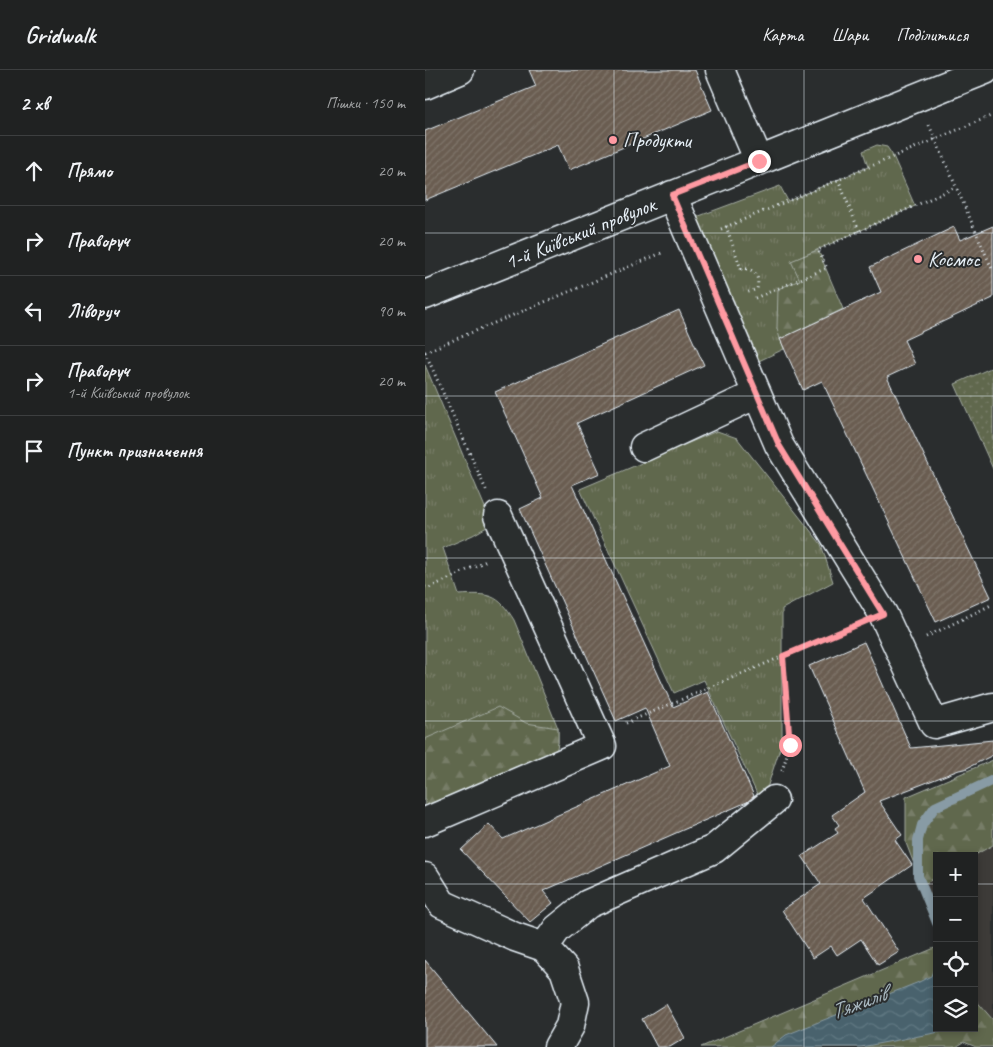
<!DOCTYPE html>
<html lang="uk">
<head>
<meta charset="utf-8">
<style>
	:root { --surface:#202222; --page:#282a2a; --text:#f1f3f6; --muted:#a2a4a5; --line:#3d3f40 }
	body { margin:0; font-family:Caveat,sans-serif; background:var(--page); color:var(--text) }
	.controls { position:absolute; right:15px; bottom:15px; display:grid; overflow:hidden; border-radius:0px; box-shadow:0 2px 8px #0003 }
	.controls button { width:45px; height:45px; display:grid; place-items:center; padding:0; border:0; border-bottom:1px solid var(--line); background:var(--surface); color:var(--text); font:25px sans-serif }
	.stop { position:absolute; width:15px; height:15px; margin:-11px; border:4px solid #ff9aa2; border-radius:50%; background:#fff }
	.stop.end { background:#ff9aa2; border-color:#fff; box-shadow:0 1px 5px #0008 }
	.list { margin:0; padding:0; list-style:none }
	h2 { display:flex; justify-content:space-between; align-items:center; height:65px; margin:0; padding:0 20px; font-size:21px }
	h2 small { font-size:16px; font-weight:400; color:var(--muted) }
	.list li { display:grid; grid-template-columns:32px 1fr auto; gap:15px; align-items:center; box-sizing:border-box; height:70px; padding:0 20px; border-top:1px solid var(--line) }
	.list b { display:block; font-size:19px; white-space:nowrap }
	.list p { margin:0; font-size:16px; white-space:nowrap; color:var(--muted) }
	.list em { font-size:16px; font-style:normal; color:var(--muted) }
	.icon { flex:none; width:28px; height:28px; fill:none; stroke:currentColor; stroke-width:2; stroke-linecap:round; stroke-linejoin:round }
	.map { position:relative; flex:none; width:568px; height:977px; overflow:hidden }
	header { display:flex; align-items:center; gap:30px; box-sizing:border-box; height:70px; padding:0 25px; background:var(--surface); border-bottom:1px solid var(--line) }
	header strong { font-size:24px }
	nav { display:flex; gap:28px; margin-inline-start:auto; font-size:18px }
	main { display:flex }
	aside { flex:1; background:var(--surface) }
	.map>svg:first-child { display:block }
	.built { fill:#3d3b38 }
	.grass { fill:url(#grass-tufts); stroke:#a4aca2 }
	.forest { fill:url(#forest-firs); stroke:#a4aca2 }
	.park { fill:url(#park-dots); stroke:#a4aca2 }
	.water { fill:url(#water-waves); stroke:#889ba5 }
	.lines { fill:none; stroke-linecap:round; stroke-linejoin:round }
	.stream { stroke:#889ba5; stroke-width:10 }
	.building { fill:url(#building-hatch); stroke:#e8f1f8 }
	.minor-casing { stroke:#e8f1f8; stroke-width:31 }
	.path { stroke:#e8f1f8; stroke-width:3; stroke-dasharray:1 4; stroke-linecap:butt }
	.minor { stroke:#2a2d2e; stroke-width:28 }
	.route { stroke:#ff9aa2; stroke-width:6 }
	.grid { fill:none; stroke:#e8f1f8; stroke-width:1; stroke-opacity:0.55 }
	.poi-dot { fill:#ff9aa2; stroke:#2a2d2e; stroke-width:2 }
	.labels { text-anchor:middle; stroke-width:4; stroke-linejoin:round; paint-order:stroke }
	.poi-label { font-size:21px; fill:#e8f1f8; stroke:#2a2d2e; text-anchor:start }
	.street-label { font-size:21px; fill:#e8f1f8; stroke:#2a2d2e }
	.water-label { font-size:22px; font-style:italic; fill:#a8b8c0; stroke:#2a2d2e }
</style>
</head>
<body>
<header>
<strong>Gridwalk</strong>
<nav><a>Карта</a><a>Шари</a><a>Поділитися</a></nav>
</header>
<main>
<aside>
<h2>2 хв<small>Пішки · 150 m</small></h2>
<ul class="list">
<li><svg class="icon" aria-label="ahead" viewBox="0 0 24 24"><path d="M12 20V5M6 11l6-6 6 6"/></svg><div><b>Прямо</b></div><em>20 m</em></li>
<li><svg class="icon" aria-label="right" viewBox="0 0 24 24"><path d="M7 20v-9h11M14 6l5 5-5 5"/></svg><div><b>Праворуч</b></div><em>20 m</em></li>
<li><svg class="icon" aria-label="left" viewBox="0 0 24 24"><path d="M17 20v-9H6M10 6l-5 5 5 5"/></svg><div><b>Ліворуч</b></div><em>90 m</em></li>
<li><svg class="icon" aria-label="right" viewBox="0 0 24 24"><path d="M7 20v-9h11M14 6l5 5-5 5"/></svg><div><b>Праворуч</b><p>1-й Київський провулок</p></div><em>20 m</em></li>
<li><svg class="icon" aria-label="arrive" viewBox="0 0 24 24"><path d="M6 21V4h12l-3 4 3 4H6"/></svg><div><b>Пункт призначення</b></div></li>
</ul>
</aside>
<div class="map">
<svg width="568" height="977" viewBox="0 0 568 977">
	<defs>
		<pattern id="grass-tufts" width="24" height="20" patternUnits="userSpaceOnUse" patternTransform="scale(1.25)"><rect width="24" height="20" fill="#60674d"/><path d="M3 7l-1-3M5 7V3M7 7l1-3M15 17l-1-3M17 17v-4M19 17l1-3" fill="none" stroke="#777d67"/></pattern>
		<pattern id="forest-firs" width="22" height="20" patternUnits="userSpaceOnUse" patternTransform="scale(1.25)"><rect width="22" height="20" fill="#60674d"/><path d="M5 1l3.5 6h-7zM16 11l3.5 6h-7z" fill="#777d67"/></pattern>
		<pattern id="park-dots" width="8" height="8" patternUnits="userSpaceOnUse" patternTransform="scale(1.25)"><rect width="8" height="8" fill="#60674d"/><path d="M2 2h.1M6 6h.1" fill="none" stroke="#777d67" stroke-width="1.8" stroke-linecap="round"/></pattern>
		<pattern id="water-waves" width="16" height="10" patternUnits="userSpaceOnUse" patternTransform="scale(1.25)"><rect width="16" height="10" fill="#48626d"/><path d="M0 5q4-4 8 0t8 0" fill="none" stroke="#627983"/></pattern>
		<pattern id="building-hatch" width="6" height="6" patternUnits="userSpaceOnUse" patternTransform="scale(1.25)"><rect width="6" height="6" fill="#6a5d51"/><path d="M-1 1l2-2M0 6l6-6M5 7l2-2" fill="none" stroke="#7f756b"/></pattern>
	</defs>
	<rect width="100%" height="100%" fill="#2a2d2e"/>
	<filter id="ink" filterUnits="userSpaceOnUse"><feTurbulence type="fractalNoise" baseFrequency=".02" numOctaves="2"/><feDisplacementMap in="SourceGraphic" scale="10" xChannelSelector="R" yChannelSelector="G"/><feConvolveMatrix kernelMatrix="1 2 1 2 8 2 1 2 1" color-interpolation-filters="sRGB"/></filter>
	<g filter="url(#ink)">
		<path class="built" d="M 568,775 L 568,950 L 549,928 L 548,786 Z
			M 512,807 L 512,853 L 497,815 Z"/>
		<path class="grass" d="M 452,75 L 462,77 L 468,86 L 490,136 L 367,191 L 375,210 L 352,258 L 359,279 L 321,297 L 258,152 L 355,116 L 363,131 L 443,97 L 438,81 Z
			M 0,295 L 67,454 L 48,465 L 18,478 L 34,525 C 64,523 73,524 89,550 L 133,658 L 133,673 L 0,747 Z
			M 292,361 L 312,368 L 396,474 L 408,512 L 357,539 L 357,672 L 341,721 L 333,726 L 279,610 L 249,623 L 155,419 Z"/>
		<path class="forest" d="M 393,180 L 418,239 L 355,269 L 352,258 L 353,219 L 375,210 L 366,191 Z
			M 73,637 L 101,653 L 133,658 L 133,673 L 130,688 L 0,747 L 0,669 Z
			M 568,690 L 568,775 L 548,786 L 512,786 L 512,807 L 497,815 L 481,773 L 481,727 Z
			M 512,877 L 512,958 L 549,958 L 549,928 L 568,950 L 568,977 L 551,977 L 539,972 L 531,977 L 276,977 Z"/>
		<path class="park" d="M 568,297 L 568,399 L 530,314 Z"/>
		<path class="water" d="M 512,890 L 512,958 L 520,958 L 515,962 L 436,977 L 346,977 L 361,965 L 494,912 L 506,906 Z"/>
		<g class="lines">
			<path class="stream" d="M 512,853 L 493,806 L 493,770 L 497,755 L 510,737 L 568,710"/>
		</g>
		<path class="building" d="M 104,0 L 270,0 L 287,40 L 144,100 L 133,75 L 0,130 L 0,61 L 111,16 Z
			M 568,156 L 568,228 L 479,270 L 490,294 L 462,307 L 566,527 L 511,552 L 397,311 L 378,320 L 355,269 L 456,222 L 445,197 L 529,157 L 535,170 Z
			M 254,240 L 279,295 L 152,353 L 175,403 L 147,415 L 248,637 L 283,622 L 329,726 L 322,732 L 118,821 L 128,833 L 105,852 L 36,780 L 64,754 L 78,769 L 245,696 L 220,638 L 191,651 L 95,439 L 118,428 L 70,322 Z
			M 439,572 L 486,678 L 568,670 L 568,685 L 540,699 L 534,700 L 454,731 L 477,765 L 470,770 L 487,795 L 439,828 L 474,882 L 453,895 L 436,869 L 412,885 L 406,876 L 388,888 L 357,840 L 396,814 L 377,786 L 413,763 L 410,758 L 414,755 L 407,745 L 440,722 L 384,596 Z
			M 0,890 L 72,977 L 0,977 Z
			M 241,934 L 260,968 L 245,977 L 232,977 L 217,949 Z"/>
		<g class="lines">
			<g class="minor-casing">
				<path id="minor" d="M 295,0 L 334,91
					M 0,15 L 35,0
					M 247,125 L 354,375 L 458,544 L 509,654 L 568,637
					M 0,225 L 560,0
					M 219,377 L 332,324
					M 0,752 L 177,676 L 73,446
					M 0,807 L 17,834 L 90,867 L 119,877 L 132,859 L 163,834 L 289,779 L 349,730
					M 119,877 L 139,899 L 150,932 L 145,956 L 133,977"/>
			</g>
			<path class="path" d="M 504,55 L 568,201
				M 413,109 L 434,161
				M 301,156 L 316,199 L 313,202
				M 296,159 L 568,45
				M 316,199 C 330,197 335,207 332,219 L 321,223
				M 330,228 L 402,198 L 393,180 L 531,117
				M 0,282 L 239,182
				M 0,282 L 61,420
				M 0,517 L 4,518 L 61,491
				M 501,567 L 568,534
				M 201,653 L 429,556
				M 357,701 L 365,675 L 358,586"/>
			<use href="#minor" class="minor"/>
		</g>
	</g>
	<g class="lines" filter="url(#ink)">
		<path class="route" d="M 334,91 L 247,125 L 354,375 L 458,544 L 358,586 L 365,675"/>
	</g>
	<path class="grid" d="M 189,0 L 189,977M 379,0 L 379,977M 0,163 L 568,163M 0,326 L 568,326M 0,488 L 568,488M 0,651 L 568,651M 0,814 L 512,814M 549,814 L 568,814"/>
	<g class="poi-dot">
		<circle cx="188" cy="70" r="5"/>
		<circle cx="493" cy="189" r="5"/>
	</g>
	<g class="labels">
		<g class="poi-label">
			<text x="198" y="77">Продукти</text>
			<text x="503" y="196">Космос</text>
		</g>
		<g class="street-label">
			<text transform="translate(155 163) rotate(-22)" y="7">1-й Київський провулок</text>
		</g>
		<g class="water-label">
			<text transform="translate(433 932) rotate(-20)" y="8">Тяжилів</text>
		</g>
	</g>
</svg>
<div class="controls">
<button>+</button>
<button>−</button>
<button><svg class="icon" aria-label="locate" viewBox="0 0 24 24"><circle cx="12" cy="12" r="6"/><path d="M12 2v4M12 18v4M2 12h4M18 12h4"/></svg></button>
<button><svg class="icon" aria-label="layers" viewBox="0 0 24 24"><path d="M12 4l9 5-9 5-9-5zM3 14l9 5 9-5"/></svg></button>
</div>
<div class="stop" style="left:365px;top:675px"></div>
<div class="stop end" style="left:334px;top:91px"></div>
</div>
</main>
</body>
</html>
